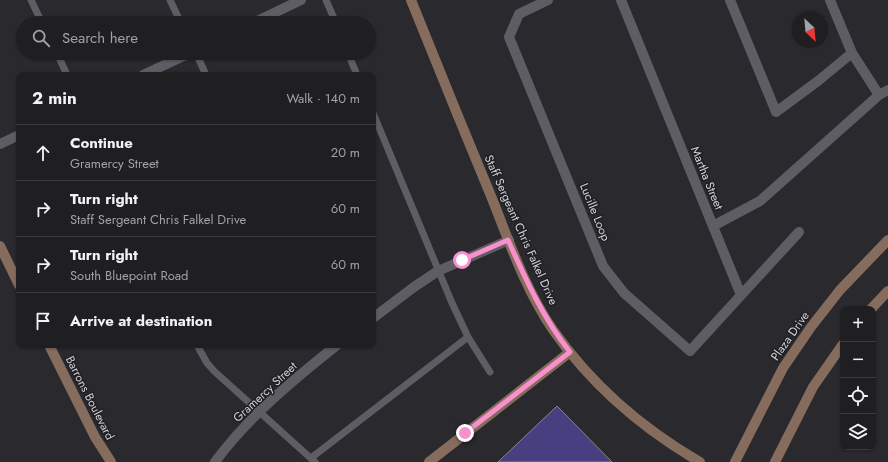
<!DOCTYPE html>
<html lang="en">
<head>
<meta charset="utf-8">
<style>
	:root { --surface:#1f1f22; --page:#2c2c2f; --text:#f1f3f6; --muted:#a1a2a5; --line:#3c3d40 }
	body { margin:0; font-family:Jost,sans-serif; background:var(--page); color:var(--text) }
	.controls { position:absolute; right:12px; bottom:12px; display:grid; overflow:hidden; border-radius:8px; box-shadow:0 1px 3px #0004 }
	.controls button { width:36px; height:36px; display:grid; place-items:center; padding:0; border:0; border-bottom:1px solid var(--line); background:var(--surface); color:var(--text); font:20px sans-serif }
	.compass { position:absolute; left:792px; top:12px; width:36px; height:36px; border-radius:50%; background:var(--surface); box-shadow:0 1px 3px #0004; rotate:154deg }
	.stop { position:absolute; width:12px; height:12px; margin:-9px; border:3px solid #f790cd; border-radius:50%; background:#fff }
	.stop.end { background:#f790cd; border-color:#fff; box-shadow:0 1px 4px #0008 }
	.list { margin:0; padding:0; list-style:none }
	h2 { display:flex; justify-content:space-between; align-items:center; height:52px; margin:0; padding:0 16px; font-size:17px }
	h2 small { font-size:13px; font-weight:400; color:var(--muted) }
	.list li { display:grid; grid-template-columns:26px 1fr auto; gap:12px; align-items:center; box-sizing:border-box; height:56px; padding:0 16px; border-top:1px solid var(--line) }
	.list b { display:block; font-size:15px; white-space:nowrap }
	.list p { margin:0; font-size:13px; white-space:nowrap; color:var(--muted) }
	.list em { font-size:13px; font-style:normal; color:var(--muted) }
	.icon { flex:none; width:22px; height:22px; fill:none; stroke:currentColor; stroke-width:2; stroke-linecap:round; stroke-linejoin:round }
	.map { position:relative; flex:none; width:888px; height:462px; overflow:hidden }
	.search { position:absolute; background:var(--surface); box-shadow:0 1px 3px #0004; left:16px; top:16px; width:360px; height:44px; display:flex; align-items:center; gap:10px; box-sizing:border-box; padding:0 14px; border-radius:22px; color:var(--muted); font-size:15px }
	.panel { position:absolute; background:var(--surface); box-shadow:0 1px 3px #0004; left:16px; top:72px; width:360px; height:276px; border-radius:8px }
	.map>svg:first-child { display:block }
	.building { fill:#483f81; stroke:#86868c }
	.lines { fill:none; stroke-linecap:round; stroke-linejoin:round }
	.lane { stroke:#5d5d63; stroke-width:7 }
	.street { stroke:#5d5d63; stroke-width:10 }
	.secondary { stroke:#866c5c; stroke-width:10 }
	.route { stroke:#f790cd; stroke-width:5 }
	.labels { text-anchor:middle; stroke-width:3; stroke-linejoin:round; paint-order:stroke }
	.street-label { font-size:12px; fill:#d1d0d4; stroke:#201f24 }
</style>
</head>
<body>
<div class="map">
<svg width="888" height="462" viewBox="0 0 888 462">
	<rect width="100%" height="100%" fill="#29292e"/>
	<path class="building" d="M 557,406 L 612,462 L 498,462 Z"/>
	<g class="lines">
		<path class="lane" d="M 31,0 L 42,23
			M 170,0 L 181,23
			M 326,0 L 336,23
			M 57,53 L 67,75
			M 196,53 L 206,75
			M 348,53 L 357,75
			M 373,113 L 452,303 L 468,337 L 490,372
			M 197,345 L 207,363 L 214,371 L 315,462
			M 311,458 L 468,337"/>
		<path class="street" d="M 548,0 L 519,14 L 509,37 L 603,266 L 624,293 L 690,351 L 799,232
			M 621,0 L 741,295
			M 730,0 L 776,112 L 818,81 L 852,53
			M 830,0 L 852,53 L 879,95
			M 253,23 L 301,0
			M 143,75 L 190,53
			M 0,144 L 19,135
			M 713,226 L 760,201 L 879,95 L 888,90
			M 373,318 L 414,287 L 438,271 L 509,240
			M 215,462 C 248,417 293,380 337,345"/>
		<path class="secondary" d="M 411,0 C 437,65 464,131 491,196 C 509,241 525,289 553,330 C 591,384 643,429 700,462
			M 0,246 L 19,285
			M 871,309 L 888,291
			M 49,345 L 95,437 L 111,462
			M 429,462 L 570,352
			M 735,462 L 783,368 L 811,327 L 840,290 L 888,240
			M 775,462 L 813,387 L 843,344"/>
	</g>
	<g class="lines">
		<path class="route" d="M 462,260 L 508,240 C 526,280 543,318 570,352 L 465,433"/>
	</g>
	<g class="labels">
		<g class="street-label">
			<text transform="translate(707 178) rotate(68)" y="4">Martha Street</text>
			<text transform="translate(595 212) rotate(68)" y="4">Lucille Loop</text>
			<text transform="translate(521 230) rotate(66)" y="4">Staff Sergeant Chris Falkel Drive</text>
			<text transform="translate(790 336) rotate(-55)" y="4">Plaza Drive</text>
			<text transform="translate(265 392) rotate(-43)" y="4">Gramercy Street</text>
			<text transform="translate(90 398) rotate(63)" y="4">Barrons Boulevard</text>
		</g>
	</g>
</svg>
<div class="controls">
<button>+</button>
<button>−</button>
<button><svg class="icon" aria-label="locate" viewBox="0 0 24 24"><circle cx="12" cy="12" r="6"/><path d="M12 2v4M12 18v4M2 12h4M18 12h4"/></svg></button>
<button><svg class="icon" aria-label="layers" viewBox="0 0 24 24"><path d="M12 4l9 5-9 5-9-5zM3 14l9 5 9-5"/></svg></button>
</div>
<svg class="compass" viewBox="-18 -18 36 36"><path d="M0-13l5 13h-10z" fill="#e53935"/><path d="M0 13l5-13h-10z" fill="#a1a2a5"/></svg>
<div class="stop" style="left:462px;top:260px"></div>
<div class="stop end" style="left:465px;top:433px"></div>
<div class="search"><svg class="icon" aria-label="search" viewBox="0 0 24 24"><circle cx="10" cy="10" r="6"/><path d="M15 15l6 6"/></svg>Search here</div>
<section class="panel">
<h2>2 min<small>Walk · 140 m</small></h2>
<ul class="list">
<li><svg class="icon" aria-label="ahead" viewBox="0 0 24 24"><path d="M12 20V5M6 11l6-6 6 6"/></svg><div><b>Continue</b><p>Gramercy Street</p></div><em>20 m</em></li>
<li><svg class="icon" aria-label="right" viewBox="0 0 24 24"><path d="M7 20v-9h11M14 6l5 5-5 5"/></svg><div><b>Turn right</b><p>Staff Sergeant Chris Falkel Drive</p></div><em>60 m</em></li>
<li><svg class="icon" aria-label="right" viewBox="0 0 24 24"><path d="M7 20v-9h11M14 6l5 5-5 5"/></svg><div><b>Turn right</b><p>South Bluepoint Road</p></div><em>60 m</em></li>
<li><svg class="icon" aria-label="arrive" viewBox="0 0 24 24"><path d="M6 21V4h12l-3 4 3 4H6"/></svg><div><b>Arrive at destination</b></div></li>
</ul>
</section>
</div>
</body>
</html>
